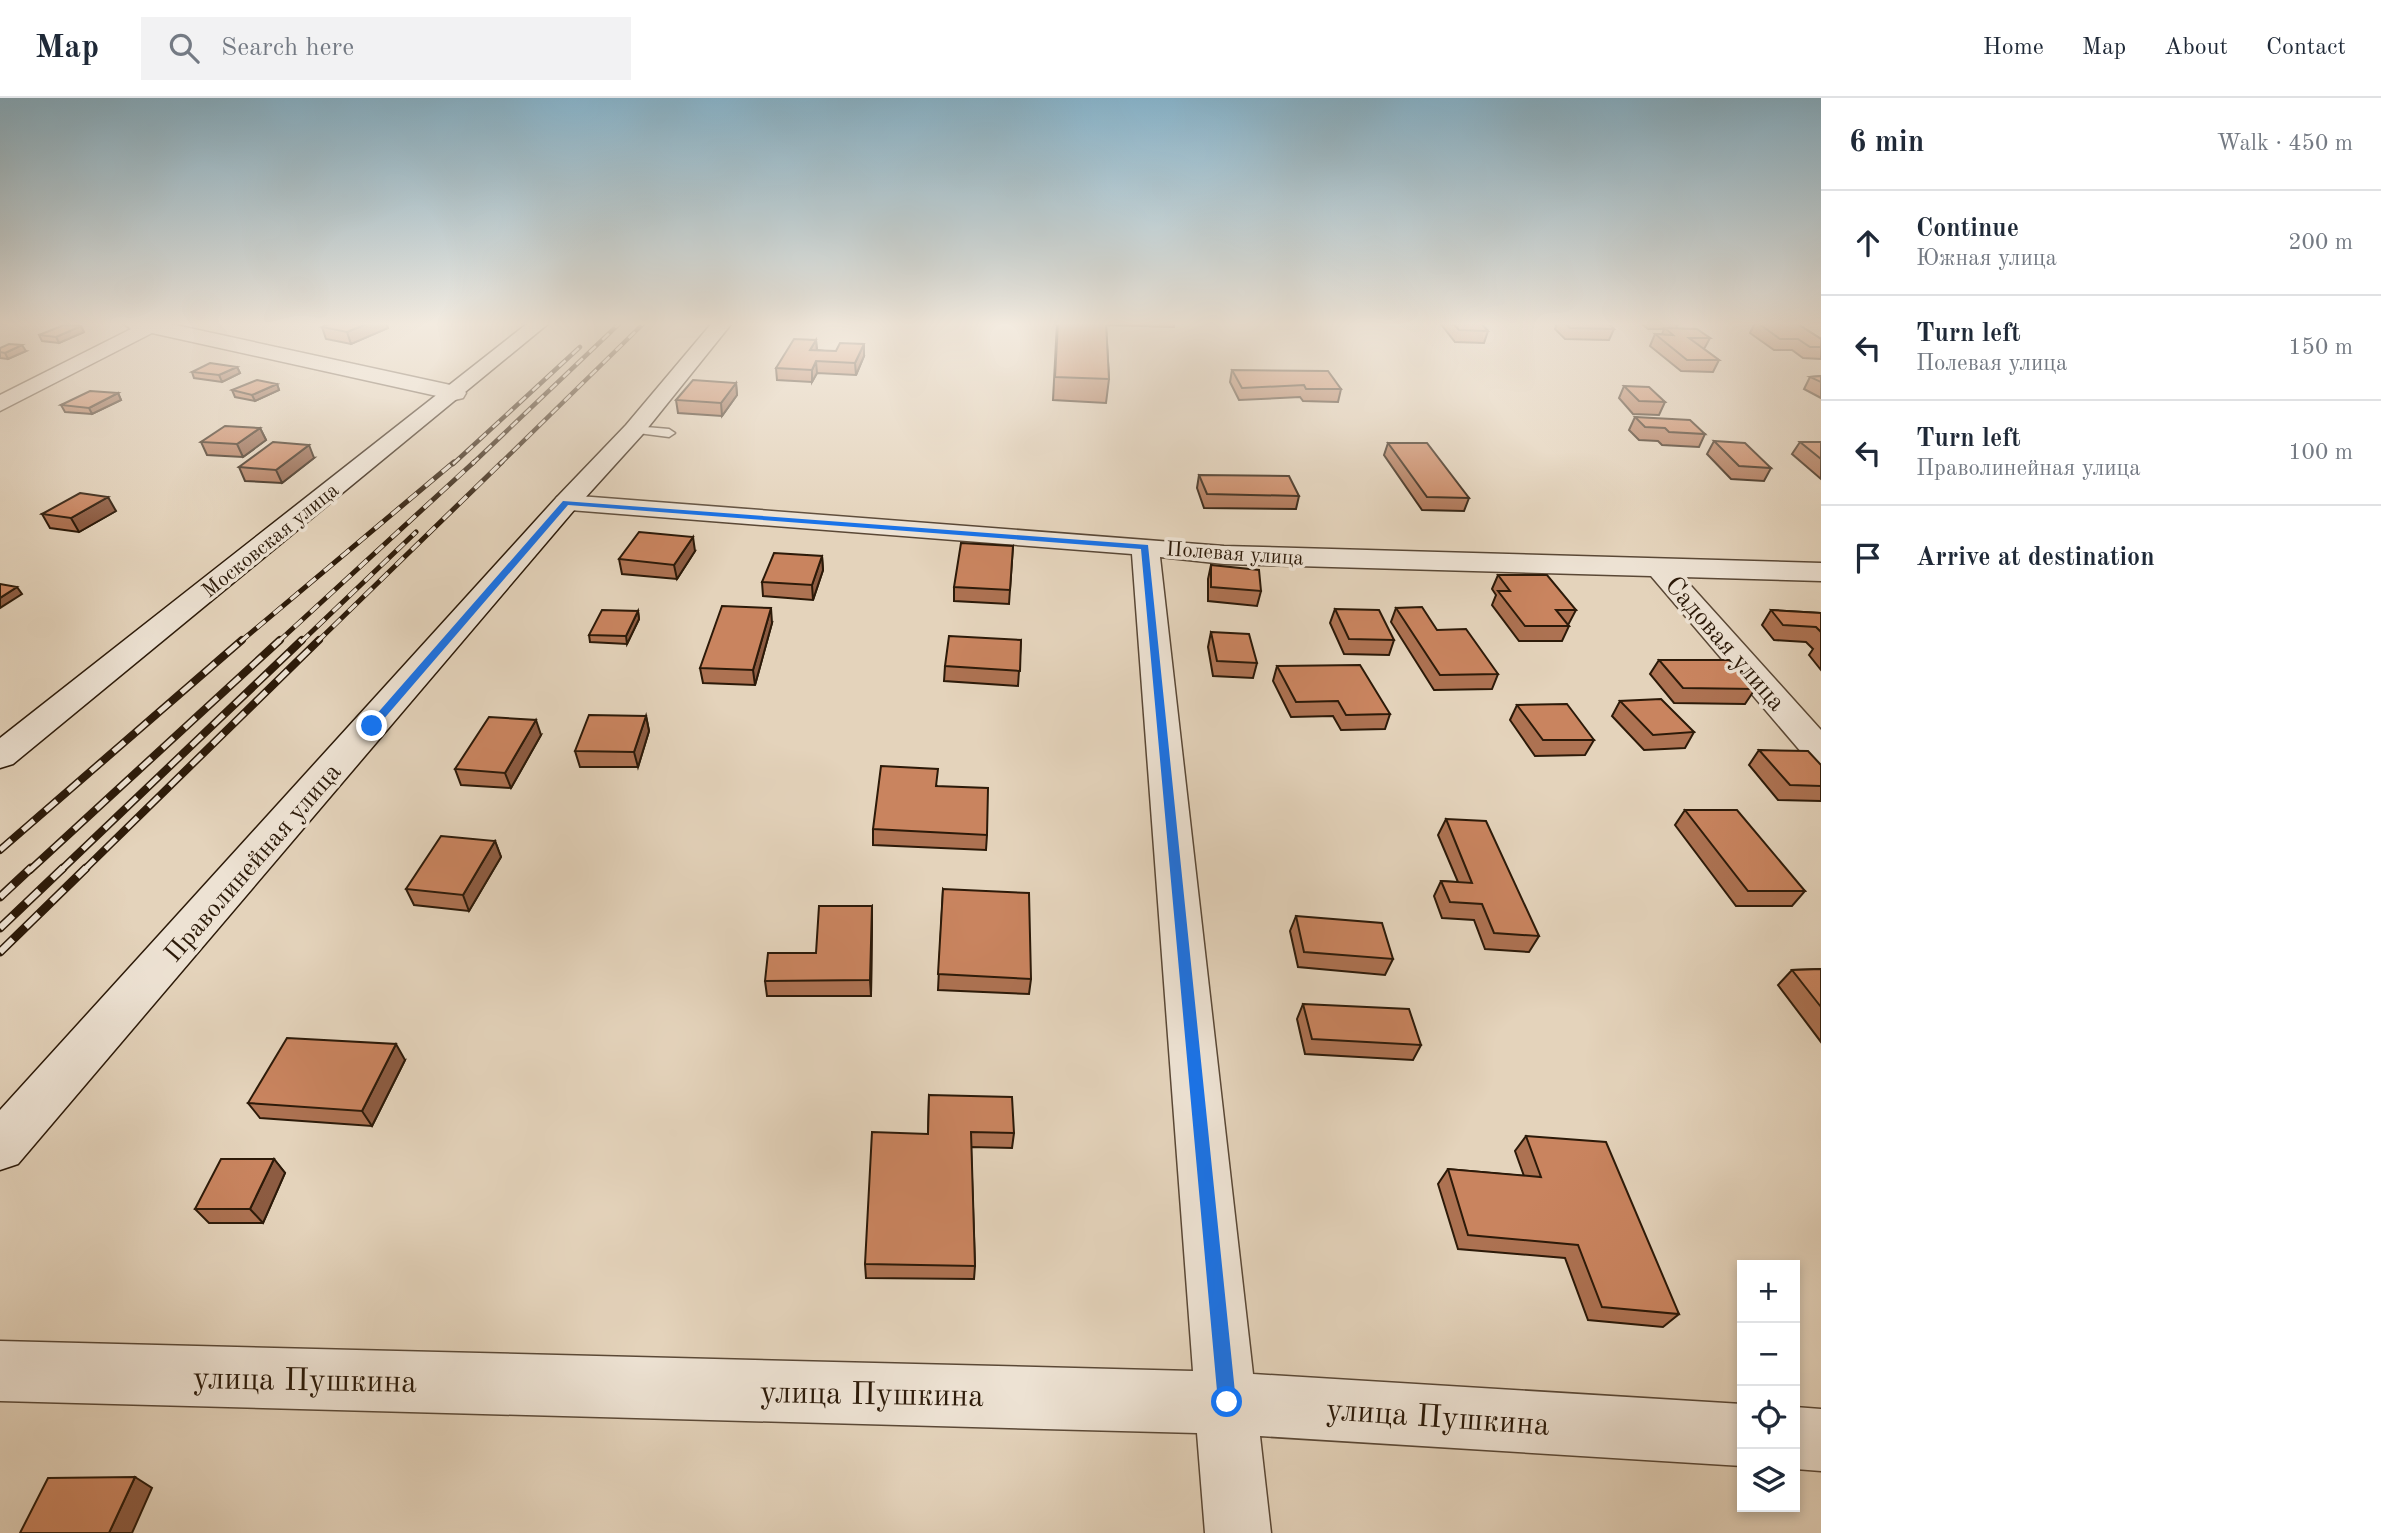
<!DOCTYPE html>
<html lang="en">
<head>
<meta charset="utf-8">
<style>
	:root { --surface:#fff; --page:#f2f2f3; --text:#1f2937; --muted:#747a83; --line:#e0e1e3 }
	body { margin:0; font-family:"Old Standard TT",serif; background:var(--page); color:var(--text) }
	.controls { position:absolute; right:21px; bottom:21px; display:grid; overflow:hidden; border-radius:0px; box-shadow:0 4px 10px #0003 }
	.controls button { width:63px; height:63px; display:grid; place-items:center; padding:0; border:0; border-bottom:2px solid var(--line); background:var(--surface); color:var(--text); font:35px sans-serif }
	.stop { position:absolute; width:21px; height:21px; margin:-16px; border:5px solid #1a73e8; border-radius:50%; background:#fff }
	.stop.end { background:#1a73e8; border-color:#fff; box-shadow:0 2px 7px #0008 }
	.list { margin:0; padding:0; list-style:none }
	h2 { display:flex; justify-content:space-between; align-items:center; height:91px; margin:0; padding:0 28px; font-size:30px }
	h2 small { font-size:23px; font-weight:400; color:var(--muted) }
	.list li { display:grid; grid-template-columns:46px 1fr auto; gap:21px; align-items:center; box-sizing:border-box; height:105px; padding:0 28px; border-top:2px solid var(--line) }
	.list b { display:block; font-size:26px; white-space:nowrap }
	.list p { margin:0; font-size:23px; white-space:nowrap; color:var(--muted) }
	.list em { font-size:23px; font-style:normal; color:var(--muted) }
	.icon { flex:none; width:38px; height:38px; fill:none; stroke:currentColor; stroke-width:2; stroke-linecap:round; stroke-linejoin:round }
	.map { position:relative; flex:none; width:1821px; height:1435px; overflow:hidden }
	header { display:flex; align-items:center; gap:42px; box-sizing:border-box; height:98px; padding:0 35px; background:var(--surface); border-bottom:2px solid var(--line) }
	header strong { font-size:33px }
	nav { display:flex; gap:38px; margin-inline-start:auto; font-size:24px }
	.search { width:490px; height:63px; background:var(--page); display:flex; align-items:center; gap:18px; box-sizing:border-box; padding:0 24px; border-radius:0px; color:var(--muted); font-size:26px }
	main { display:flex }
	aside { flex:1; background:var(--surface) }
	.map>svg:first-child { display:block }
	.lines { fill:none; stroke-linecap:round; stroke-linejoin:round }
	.service-casing { stroke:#5a4836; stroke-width:3 }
	.minor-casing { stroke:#5a4836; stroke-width:3 }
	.secondary-casing { stroke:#2c1a09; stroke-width:3 }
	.service { fill:#ede2d3; fill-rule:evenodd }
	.minor { fill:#ede2d3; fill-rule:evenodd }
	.secondary { fill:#ede2d3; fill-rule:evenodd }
	.rail-far3-casing { stroke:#2c1a09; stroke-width:4.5 }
	.rail-far2-casing { stroke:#2c1a09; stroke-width:5 }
	.rail-far1-casing { stroke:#2c1a09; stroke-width:8 }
	.rail-casing { stroke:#2c1a09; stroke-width:9 }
	.rail-far3 { stroke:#ede2d3; stroke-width:2.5; stroke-dasharray:9; stroke-linecap:butt }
	.rail-far2 { stroke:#ede2d3; stroke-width:3.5; stroke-dasharray:11; stroke-linecap:butt }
	.rail-far1 { stroke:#ede2d3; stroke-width:5; stroke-dasharray:15; stroke-linecap:butt }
	.rail { stroke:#ede2d3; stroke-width:6; stroke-dasharray:18; stroke-linecap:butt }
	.wall { fill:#ad7252; stroke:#2c1a09; stroke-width:2 }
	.shaded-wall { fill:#8d5c42; stroke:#2c1a09; stroke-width:2 }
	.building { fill:#c9845f; stroke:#2c1a09; stroke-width:2 }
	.route { fill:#1a73e8 }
	.labels { text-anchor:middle; stroke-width:7; stroke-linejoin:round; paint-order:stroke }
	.far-street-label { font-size:21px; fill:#2c1a09; stroke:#ede2d3 }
	.street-label { font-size:26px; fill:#2c1a09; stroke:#ede2d3 }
	.near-street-label { font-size:32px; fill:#2c1a09; stroke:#ede2d3 }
</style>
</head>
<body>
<header>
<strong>Map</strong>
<div class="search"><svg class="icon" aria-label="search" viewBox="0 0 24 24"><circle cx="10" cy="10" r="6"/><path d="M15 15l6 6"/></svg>Search here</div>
<nav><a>Home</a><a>Map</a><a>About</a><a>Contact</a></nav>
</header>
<main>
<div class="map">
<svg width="1821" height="1435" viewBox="0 0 1821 1435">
	<rect width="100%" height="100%" fill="#e4d3bb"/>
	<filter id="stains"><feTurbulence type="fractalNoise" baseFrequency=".00286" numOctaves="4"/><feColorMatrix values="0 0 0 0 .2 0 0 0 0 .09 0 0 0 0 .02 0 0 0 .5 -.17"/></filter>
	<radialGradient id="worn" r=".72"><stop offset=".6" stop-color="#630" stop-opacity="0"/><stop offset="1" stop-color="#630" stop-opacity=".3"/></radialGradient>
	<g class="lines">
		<g class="service-casing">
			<path id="service" d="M 634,328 L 669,331 L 675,335 L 669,339 L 630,334 L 630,330 Z"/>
		</g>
		<g class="minor-casing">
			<path id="minor" d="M 123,225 L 166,225 L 455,288 L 463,290 L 466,295 L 463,300 L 455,302 L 152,235 L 0,313 L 0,297 L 131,231 Z
				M 566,397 L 1224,448 L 1821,465 L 1821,483 L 1683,479 L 1821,632 L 1821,666 L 1808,662 L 1651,478 L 1224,466 L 1160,459 L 1253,1276 L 1742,1306 L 1742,1368 L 1260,1338 L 1271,1435 L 1205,1435 L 1197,1335 L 0,1303 L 0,1243 L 1193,1273 L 1132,456 L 557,411 L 553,405 L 557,399 Z
				M 1795,1309 L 1821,1311 L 1821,1373 L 1795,1371 Z"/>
		</g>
		<g class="secondary-casing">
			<path id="secondary" d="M 528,225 L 549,225 L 13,666 L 0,670 L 0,640 Z
				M 712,225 L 732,225 L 642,337 L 575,411 L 18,1066 L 0,1072 L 0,1012 L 557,399 L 626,327 Z"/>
		</g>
		<use href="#service" class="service"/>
		<use href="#minor" class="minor"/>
		<use href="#secondary" class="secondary"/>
		<g class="rail-far3-casing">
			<path id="rail-far3" d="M 453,366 L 580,249
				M 472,366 L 620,225
				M 500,366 L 644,225"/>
		</g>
		<g class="rail-far2-casing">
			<path id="rail-far2" d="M 240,544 L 454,364
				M 278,544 L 474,364
				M 301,544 L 416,434
				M 317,544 L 502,364"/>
		</g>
		<g class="rail-far1-casing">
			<path id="rail-far1" d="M 0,752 L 242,542
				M 30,772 L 280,542
				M 61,772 L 302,542
				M 84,772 L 319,542"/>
		</g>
		<g class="rail-casing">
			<path id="rail" d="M 0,799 L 31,770
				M 0,830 L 63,770
				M 0,854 L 86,770"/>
		</g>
		<use href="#rail-far3" class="rail-far3"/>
		<use href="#rail-far2" class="rail-far2"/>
		<use href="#rail-far1" class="rail-far1"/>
		<use href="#rail" class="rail"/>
	</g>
	<path class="wall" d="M 332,225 L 386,225 L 388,230 L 351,246 L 326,241 L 322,229 Z
		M 1057,225 L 1174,225 L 1174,229 L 1106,227 L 1109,281 L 1106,305 L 1053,302 Z
		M 1440,225 L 1481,225 L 1488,233 L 1484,245 L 1455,244 Z
		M 1557,225 L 1608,225 L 1614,231 L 1609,242 L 1565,241 L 1555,231 Z
		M 1641,225 L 1677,225 L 1678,226 L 1676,230 L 1710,240 L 1704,251 L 1719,262 L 1713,274 L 1681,273 L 1650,248 L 1655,236 L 1662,236 L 1664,231 L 1648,231 Z
		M 1755,225 L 1796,225 L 1821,241 L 1821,261 L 1803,260 L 1792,252 L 1774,252 L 1750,235 Z
		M 84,234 L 59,245 L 42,243 L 39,237 Z
		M 816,242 L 817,252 L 864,258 L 856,277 L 817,275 L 812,284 L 777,282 L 776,270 Z
		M 0,250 L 26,253 L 8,261 L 0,260 Z
		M 237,269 L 240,275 L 222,284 L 194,280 L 192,274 Z
		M 1232,272 L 1341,291 L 1338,304 L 1303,303 L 1300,299 L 1239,302 L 1230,284 Z
		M 1821,278 L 1821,300 L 1804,291 L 1810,279 Z
		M 736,285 L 737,297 L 722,318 L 678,315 L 676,302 Z
		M 277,286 L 279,292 L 255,303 L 235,299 L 232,292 Z
		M 1624,288 L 1665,304 L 1659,317 L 1633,316 L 1619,300 Z
		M 118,295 L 121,302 L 92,316 L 65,314 L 61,307 Z
		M 1635,319 L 1705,336 L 1699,349 L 1662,347 L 1658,343 L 1639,342 L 1629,332 Z
		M 260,330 L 266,342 L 243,359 L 207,357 L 201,344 Z
		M 1714,343 L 1771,370 L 1764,383 L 1731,381 L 1707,356 Z
		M 1800,344 L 1821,344 L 1821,381 L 1792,356 Z
		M 1388,345 L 1469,400 L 1464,413 L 1422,412 L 1384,357 Z
		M 314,360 L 282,385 L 245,383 L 239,369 Z
		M 1199,377 L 1299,398 L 1296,411 L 1204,410 L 1197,390 Z
		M 116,413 L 79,434 L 50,430 L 42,416 Z
		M 1013,448 L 1009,506 L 954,503 L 954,489 Z
		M 695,453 L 677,481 L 622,476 L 619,461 Z
		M 822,458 L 823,472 L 813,502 L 763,498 L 762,484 Z
		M 1211,467 L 1261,493 L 1257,508 L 1208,503 L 1208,481 Z
		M 1498,477 L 1576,512 L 1568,527 L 1569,528 L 1562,543 L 1519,543 L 1492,507 L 1496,497 L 1492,491 Z
		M 1396,510 L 1437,532 L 1498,576 L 1492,591 L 1434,592 L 1391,524 Z
		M 1335,511 L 1394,542 L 1389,557 L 1344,556 L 1330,525 Z
		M 1771,512 L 1821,515 L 1821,572 L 1809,557 L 1813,551 L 1806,544 L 1774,542 L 1762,527 Z
		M 638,513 L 639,521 L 627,546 L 590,544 L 589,537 Z
		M 772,525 L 755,587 L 703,585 L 700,570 Z
		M 1211,534 L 1257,565 L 1253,580 L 1213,578 L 1208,549 Z
		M 1021,542 L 1018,588 L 944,583 L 945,568 Z
		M 1659,562 L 1755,591 L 1745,606 L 1674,605 L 1650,576 Z
		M 1277,568 L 1390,616 L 1385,631 L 1341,632 L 1333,618 L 1291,619 L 1273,583 Z
		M 1620,603 L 1694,634 L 1685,650 L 1644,652 L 1612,618 Z
		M 1517,607 L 1594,642 L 1585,657 L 1535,658 L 1510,622 Z
		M 646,618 L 649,633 L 638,669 L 580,669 L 575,653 Z
		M 541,637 L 511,690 L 461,687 L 455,671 Z
		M 1759,652 L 1821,667 L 1821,703 L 1778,702 L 1749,667 Z
		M 937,688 L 987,737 L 986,752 L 873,747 L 873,731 Z
		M 1685,712 L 1805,793 L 1792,808 L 1736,808 L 1675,727 Z
		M 1446,721 L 1539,838 L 1529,854 L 1485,851 L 1474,822 L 1442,820 L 1434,798 L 1441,783 L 1458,784 L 1438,737 Z
		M 495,743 L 501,759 L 469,813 L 414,807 L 406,791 Z
		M 943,791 L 1031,881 L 1029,896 L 938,892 Z
		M 872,808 L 871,898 L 767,898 L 765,883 L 816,855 Z
		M 1296,818 L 1393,861 L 1385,877 L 1298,869 L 1290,833 Z
		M 1821,871 L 1821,944 L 1778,887 L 1792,872 Z
		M 1303,906 L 1421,947 L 1413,962 L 1305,956 L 1297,921 Z
		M 405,962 L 372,1028 L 260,1020 L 248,1005 Z
		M 929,997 L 1014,1035 L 1012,1050 L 971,1049 L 975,1168 L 974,1181 L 866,1180 L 865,1166 L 928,1036 Z
		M 1526,1038 L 1679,1216 L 1663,1229 L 1588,1222 L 1565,1160 L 1458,1151 L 1438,1086 L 1448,1071 L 1524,1078 L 1515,1053 Z
		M 274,1061 L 285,1075 L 263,1125 L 209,1125 L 195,1111 Z"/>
	<path class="shaded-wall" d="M 369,225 L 386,225 L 388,230 L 351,246 L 347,234 Z
		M 81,228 L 84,234 L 59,245 L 56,239 Z
		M 816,242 L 817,254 L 810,252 Z
		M 864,246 L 864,258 L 856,277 L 855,265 Z
		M 22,247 L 26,253 L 8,261 L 5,255 Z
		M 816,263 L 817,275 L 812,284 L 812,272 Z
		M 237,269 L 240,275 L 222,284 L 219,277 Z
		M 736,285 L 737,297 L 722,318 L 721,305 Z
		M 277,286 L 279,292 L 255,303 L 252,297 Z
		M 118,295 L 121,302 L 92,316 L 89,310 Z
		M 260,330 L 266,342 L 243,359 L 237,346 Z
		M 309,347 L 314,360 L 282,385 L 276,372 Z
		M 108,399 L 116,413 L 79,434 L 71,420 Z
		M 693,439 L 695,453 L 677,481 L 674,467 Z
		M 822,458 L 823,472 L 813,502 L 812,487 Z
		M 17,489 L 22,496 L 0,510 L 0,500 Z
		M 771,510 L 772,525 L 755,587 L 753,572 Z
		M 638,513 L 639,521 L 627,546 L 626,538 Z
		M 646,618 L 649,633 L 638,669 L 634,654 Z
		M 536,622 L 541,637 L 511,690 L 505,675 Z
		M 495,743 L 501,759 L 469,813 L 463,797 Z
		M 872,808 L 872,824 L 871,898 L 870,882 Z
		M 396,946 L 405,962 L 372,1028 L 362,1013 Z
		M 274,1061 L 285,1075 L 263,1125 L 250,1111 Z
		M 135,1379 L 152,1390 L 132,1435 L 109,1435 Z"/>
	<path class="building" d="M 332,225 L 369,225 L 347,234 L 322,229 Z
		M 1058,225 L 1106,225 L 1109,281 L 1055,279 Z
		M 1453,225 L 1481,225 L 1488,233 L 1459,232 Z
		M 1565,225 L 1608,225 L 1614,231 L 1570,230 Z
		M 1758,225 L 1796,225 L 1821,241 L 1821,249 L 1810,249 L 1798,241 L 1780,241 Z
		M 64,227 L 81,228 L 56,239 L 39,237 Z
		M 1665,230 L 1697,231 L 1710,240 L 1689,240 L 1719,262 L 1687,262 L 1655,236 L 1673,237 Z
		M 794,241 L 816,242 L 810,252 L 836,253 L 840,245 L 864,246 L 855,265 L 816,263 L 812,272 L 776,270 Z
		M 9,246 L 22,247 L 5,255 L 0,254 L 0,250 Z
		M 210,265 L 237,269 L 219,277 L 192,274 Z
		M 1232,272 L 1328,273 L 1341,291 L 1306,291 L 1304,287 L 1242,290 Z
		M 1821,278 L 1821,284 L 1810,279 Z
		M 257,282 L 277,286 L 252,297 L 232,292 Z
		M 693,282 L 736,285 L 721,305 L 676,302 Z
		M 1624,288 L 1649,289 L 1665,304 L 1639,303 Z
		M 90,293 L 118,295 L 89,310 L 61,307 Z
		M 1635,319 L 1690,322 L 1705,336 L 1669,334 L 1665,330 L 1645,329 Z
		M 225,328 L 260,330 L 237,346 L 201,344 Z
		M 1714,343 L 1745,345 L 1771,370 L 1739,368 Z
		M 273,344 L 309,347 L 276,372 L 239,369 Z
		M 1800,344 L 1821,344 L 1821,361 Z
		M 1388,345 L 1427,345 L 1469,400 L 1427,399 Z
		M 1199,377 L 1289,378 L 1299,398 L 1207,396 Z
		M 80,395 L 108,399 L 71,420 L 42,416 Z
		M 639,434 L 693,439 L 674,467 L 619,461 Z
		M 961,445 L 1013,448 L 1010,492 L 954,489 Z
		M 774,455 L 822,458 L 812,487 L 762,484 Z
		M 1211,467 L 1259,472 L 1261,493 L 1211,489 Z
		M 1498,477 L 1547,477 L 1576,512 L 1556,512 L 1569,528 L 1525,528 L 1498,493 L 1510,493 Z
		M 0,486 L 17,489 L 0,500 Z
		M 722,508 L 771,510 L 753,572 L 700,570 Z
		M 1422,509 L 1437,532 L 1466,531 L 1498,576 L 1440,577 L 1396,510 Z
		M 1335,511 L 1379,512 L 1394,542 L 1349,541 Z
		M 602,512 L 638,513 L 626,538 L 589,537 Z
		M 1771,512 L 1821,515 L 1821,534 L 1816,529 L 1783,527 Z
		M 1211,534 L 1249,536 L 1257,565 L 1217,563 Z
		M 949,538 L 1021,542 L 1020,573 L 945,568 Z
		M 1659,562 L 1729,562 L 1755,591 L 1683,590 Z
		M 1360,567 L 1390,616 L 1346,617 L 1338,603 L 1296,604 L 1277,568 Z
		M 1661,601 L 1694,634 L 1653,637 L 1620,603 Z
		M 1567,606 L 1594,642 L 1543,642 L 1517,607 Z
		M 589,617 L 646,618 L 634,654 L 575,653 Z
		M 489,619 L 536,622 L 505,675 L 455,671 Z
		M 1759,652 L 1808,653 L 1821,667 L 1821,688 L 1790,687 Z
		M 881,668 L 938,671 L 936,688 L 988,690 L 987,737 L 873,731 Z
		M 1685,712 L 1737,712 L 1805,793 L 1748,793 Z
		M 1446,721 L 1486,723 L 1539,838 L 1494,835 L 1482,806 L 1450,804 L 1441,783 L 1472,785 Z
		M 441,738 L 495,743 L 463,797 L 406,791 Z
		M 943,791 L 1029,795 L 1031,881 L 938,876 Z
		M 819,808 L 872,808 L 870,882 L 765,883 L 768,855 L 816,855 Z
		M 1296,818 L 1382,825 L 1393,861 L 1304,854 Z
		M 1821,871 L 1821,909 L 1792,872 Z
		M 1303,906 L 1409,911 L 1421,947 L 1312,941 Z
		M 287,940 L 396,946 L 362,1013 L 248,1005 Z
		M 929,997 L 1012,999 L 1014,1035 L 971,1034 L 975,1168 L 865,1166 L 872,1034 L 928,1036 Z
		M 1526,1038 L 1606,1044 L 1679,1216 L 1602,1209 L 1578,1147 L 1468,1137 L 1448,1071 L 1541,1079 Z
		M 221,1061 L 274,1061 L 250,1111 L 195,1111 Z
		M 135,1379 L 109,1435 L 20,1435 L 48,1380 Z"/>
	<linearGradient id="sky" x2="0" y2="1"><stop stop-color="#87b6cf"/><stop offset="0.53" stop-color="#f3ebe0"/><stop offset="1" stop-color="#f3ebe0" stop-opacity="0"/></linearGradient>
	<rect width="1821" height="426" fill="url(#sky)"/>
	<path class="route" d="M 563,403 L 1148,447 L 1236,1304 L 1233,1311 L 1227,1313 L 1221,1311 L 1218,1304 L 1141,451 L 568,407 L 376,630 L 368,630 L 368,626 Z"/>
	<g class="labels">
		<g class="far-street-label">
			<text transform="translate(270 442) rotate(-39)" y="7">Московская улица</text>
			<text transform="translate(1235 455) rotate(4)" y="7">Полевая улица</text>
		</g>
		<g class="street-label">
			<text transform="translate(1726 545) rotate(49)" y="9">Садовая улица</text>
			<text transform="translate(252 764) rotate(-49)" y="9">Праволинейная улица</text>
		</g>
		<g class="near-street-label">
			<text transform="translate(305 1281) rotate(1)" y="11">улица Пушкина</text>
			<text transform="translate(872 1295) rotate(1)" y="11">улица Пушкина</text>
			<text transform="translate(1438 1318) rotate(4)" y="11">улица Пушкина</text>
		</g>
	</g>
	<rect width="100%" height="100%" filter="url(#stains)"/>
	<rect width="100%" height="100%" fill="url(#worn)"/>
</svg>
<div class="controls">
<button>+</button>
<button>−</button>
<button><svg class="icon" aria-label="locate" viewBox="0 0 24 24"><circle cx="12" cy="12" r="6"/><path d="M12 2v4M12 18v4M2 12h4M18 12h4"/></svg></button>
<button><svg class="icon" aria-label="layers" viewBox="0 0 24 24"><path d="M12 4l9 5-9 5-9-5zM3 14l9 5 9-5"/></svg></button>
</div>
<div class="stop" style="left:1227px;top:1304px"></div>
<div class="stop end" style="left:372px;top:628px"></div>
</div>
<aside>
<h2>6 min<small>Walk · 450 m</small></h2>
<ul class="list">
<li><svg class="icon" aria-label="ahead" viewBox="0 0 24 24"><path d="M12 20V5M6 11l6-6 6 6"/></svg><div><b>Continue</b><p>Южная улица</p></div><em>200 m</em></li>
<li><svg class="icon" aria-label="left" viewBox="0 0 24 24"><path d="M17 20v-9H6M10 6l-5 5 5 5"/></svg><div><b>Turn left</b><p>Полевая улица</p></div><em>150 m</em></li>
<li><svg class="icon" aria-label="left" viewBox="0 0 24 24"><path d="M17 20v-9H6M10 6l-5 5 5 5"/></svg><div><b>Turn left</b><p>Праволинейная улица</p></div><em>100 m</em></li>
<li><svg class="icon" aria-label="arrive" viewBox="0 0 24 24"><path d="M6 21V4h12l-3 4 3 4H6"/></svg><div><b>Arrive at destination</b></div></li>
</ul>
</aside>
</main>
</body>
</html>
